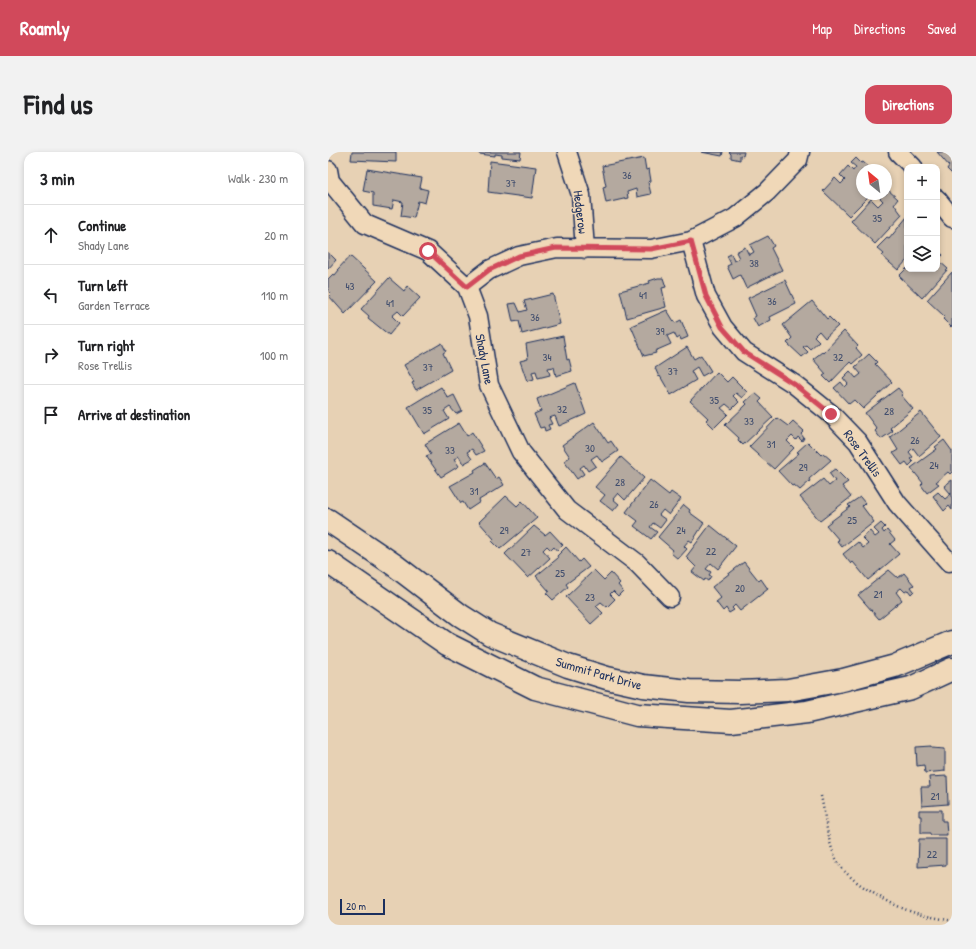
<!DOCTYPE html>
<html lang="en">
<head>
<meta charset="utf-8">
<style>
	:root { --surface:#fff; --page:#f2f2f2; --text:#202124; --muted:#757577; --line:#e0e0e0; --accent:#d1495b }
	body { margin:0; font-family:"Patrick Hand",sans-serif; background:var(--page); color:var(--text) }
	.controls { position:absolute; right:12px; top:12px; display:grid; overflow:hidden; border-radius:8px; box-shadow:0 2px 6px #0003 }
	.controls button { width:36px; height:36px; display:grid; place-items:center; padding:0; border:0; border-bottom:1px solid var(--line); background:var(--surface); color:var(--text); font:20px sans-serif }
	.compass { position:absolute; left:528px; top:12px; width:36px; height:36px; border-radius:50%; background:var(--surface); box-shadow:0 2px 6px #0003; rotate:331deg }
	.scale { position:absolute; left:12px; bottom:10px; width:45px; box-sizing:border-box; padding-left:4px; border:2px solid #1b2f5e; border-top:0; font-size:11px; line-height:14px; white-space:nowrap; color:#1b2f5e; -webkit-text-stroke:3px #f0d8b8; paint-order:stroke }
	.stop { position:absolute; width:12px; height:12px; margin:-9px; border:3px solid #d1495b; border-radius:50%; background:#fff }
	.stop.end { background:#d1495b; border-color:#fff; box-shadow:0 1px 4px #0008 }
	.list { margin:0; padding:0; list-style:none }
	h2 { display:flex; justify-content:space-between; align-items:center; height:52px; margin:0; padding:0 16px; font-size:17px }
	h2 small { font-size:13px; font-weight:400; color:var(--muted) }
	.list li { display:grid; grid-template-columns:26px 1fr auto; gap:12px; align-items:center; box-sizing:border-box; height:60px; padding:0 16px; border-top:1px solid var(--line) }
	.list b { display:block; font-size:15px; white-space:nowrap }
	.list p { margin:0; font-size:13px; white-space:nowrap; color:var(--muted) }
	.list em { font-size:13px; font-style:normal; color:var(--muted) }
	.icon { flex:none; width:22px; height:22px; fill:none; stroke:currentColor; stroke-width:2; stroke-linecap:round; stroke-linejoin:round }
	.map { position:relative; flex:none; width:624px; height:773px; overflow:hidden; border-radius:12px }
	header { display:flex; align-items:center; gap:24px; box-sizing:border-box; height:56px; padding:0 20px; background:var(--accent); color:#fff }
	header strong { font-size:19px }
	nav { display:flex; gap:22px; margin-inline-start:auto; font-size:14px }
	.intro { display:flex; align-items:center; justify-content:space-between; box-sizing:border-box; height:96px; padding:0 24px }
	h1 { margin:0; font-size:28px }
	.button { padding:10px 18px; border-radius:12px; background:var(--accent); color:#fff; font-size:14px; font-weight:700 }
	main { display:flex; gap:24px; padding:0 24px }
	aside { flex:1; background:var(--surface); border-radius:12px; box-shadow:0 2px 6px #0003 }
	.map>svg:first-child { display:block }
	.building { fill:#b4a99f; stroke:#1b2f5e }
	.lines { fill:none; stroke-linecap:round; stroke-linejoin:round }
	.minor-casing { stroke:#1b2f5e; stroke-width:21 }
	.tertiary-casing { stroke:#1b2f5e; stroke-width:25 }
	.path { stroke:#1b2f5e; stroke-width:2.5; stroke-dasharray:1 3; stroke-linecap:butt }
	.minor { stroke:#f0d8b8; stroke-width:18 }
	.tertiary { stroke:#f0d8b8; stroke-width:22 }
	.route { stroke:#d1495b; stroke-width:5 }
	.labels { text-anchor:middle; stroke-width:3; stroke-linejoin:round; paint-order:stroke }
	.number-label { font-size:11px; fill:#414e6e }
	.street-label { font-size:13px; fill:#1b2f5e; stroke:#f0d8b8 }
</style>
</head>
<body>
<header>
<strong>Roamly</strong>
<nav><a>Map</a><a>Directions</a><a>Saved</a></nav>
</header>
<div class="intro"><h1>Find us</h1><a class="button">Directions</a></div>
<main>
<aside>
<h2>3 min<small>Walk · 230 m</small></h2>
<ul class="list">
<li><svg class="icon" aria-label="ahead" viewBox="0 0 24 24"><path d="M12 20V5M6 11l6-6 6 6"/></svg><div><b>Continue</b><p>Shady Lane</p></div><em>20 m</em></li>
<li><svg class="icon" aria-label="left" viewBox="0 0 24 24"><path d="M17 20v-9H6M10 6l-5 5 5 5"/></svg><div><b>Turn left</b><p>Garden Terrace</p></div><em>110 m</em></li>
<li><svg class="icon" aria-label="right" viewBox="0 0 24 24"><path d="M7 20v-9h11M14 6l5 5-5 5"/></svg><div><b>Turn right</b><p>Rose Trellis</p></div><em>100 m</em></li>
<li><svg class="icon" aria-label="arrive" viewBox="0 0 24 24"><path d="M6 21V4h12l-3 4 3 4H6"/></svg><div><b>Arrive at destination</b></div></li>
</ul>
</aside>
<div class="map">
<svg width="624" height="773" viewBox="0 0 624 773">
	<rect width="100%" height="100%" fill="#e7d1b4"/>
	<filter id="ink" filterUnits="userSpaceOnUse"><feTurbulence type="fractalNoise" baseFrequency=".025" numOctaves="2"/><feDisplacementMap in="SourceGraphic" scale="8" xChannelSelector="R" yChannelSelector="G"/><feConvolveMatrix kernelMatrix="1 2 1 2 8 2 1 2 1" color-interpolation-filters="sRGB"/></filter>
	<g filter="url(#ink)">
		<path class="building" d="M 24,0 L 68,0 L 68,10 L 23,8 Z
			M 151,0 L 193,0 L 192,7 L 174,5 L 174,3 L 167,2 L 167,4 L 151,2 Z
			M 373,0 L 395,0 L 394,4 Z
			M 401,0 L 416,0 L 415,4 L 412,3 L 412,8 L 403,6 L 403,2 Z
			M 609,0 L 624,0 L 624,22 L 619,17 L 621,14 Z
			M 316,6 L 318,18 L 321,17 L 323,29 L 320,30 L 323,42 L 309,45 L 308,37 L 299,40 L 300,46 L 278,51 L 275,35 L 278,34 L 274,14 Z
			M 528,6 L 533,11 L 535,10 L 544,18 L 534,18 L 534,42 L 543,42 L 521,64 L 495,39 L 507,26 L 513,32 L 517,28 L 512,23 L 520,14 L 525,19 L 528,15 L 523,11 Z
			M 162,9 L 208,15 L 204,46 L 160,40 Z
			M 39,17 L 94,26 L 92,36 L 100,38 L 97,51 L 90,49 L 86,66 L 73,64 L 75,50 L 66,48 L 64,57 L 45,54 L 45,41 L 35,39 Z
			M 559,37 L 570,47 L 566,52 L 574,63 L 547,92 L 523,69 L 543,47 L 550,54 L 555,49 L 551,45 L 553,43 L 552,42 L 558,42 Z
			M 579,65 L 579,108 L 570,118 L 554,104 L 556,102 L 549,96 L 559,86 L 561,87 Z
			M 440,84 L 446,94 L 443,96 L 454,118 L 418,136 L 412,123 L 405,127 L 399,114 L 403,112 L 399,104 L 403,102 L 406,109 L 411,106 L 408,100 L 417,95 L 421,103 L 426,100 L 422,93 Z
			M 609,98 L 615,103 L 610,108 L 620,117 L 594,146 L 571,124 L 579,116 L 609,117 Z
			M 0,100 L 8,108 L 0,117 Z
			M 22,104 L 49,129 L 17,162 L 1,144 L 3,142 L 0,139 L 0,127 L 5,122 L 7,123 L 11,118 L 10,117 Z
			M 624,120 L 624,174 L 623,175 L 615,167 L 617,165 L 599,148 Z
			M 61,126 L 76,139 L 79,134 L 92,146 L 75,164 L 70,159 L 64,164 L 71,171 L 61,183 L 40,166 L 41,164 L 33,157 Z
			M 330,126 L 335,126 L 338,135 L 334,136 L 338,155 L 299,166 L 292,139 L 322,131 L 321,129 Z
			M 457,128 L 468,152 L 442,165 L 443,168 L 430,175 L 425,166 L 428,164 L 420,146 Z
			M 225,142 L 232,172 L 194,182 L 191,169 L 185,170 L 181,152 L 188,151 L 192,160 L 199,158 L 196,149 Z
			M 484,149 L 499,167 L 501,165 L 510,174 L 497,186 L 491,179 L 486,184 L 491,189 L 482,197 L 478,193 L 475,195 L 480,200 L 474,205 L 459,191 L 464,186 L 455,173 Z
			M 339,158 L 347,171 L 353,168 L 360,185 L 353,188 L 352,185 L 349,187 L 346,181 L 339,184 L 343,192 L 327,199 L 328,201 L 316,204 L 303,174 Z
			M 516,179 L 530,194 L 528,196 L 534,203 L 524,212 L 522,210 L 502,231 L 495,224 L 498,222 L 485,207 L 494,200 L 495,201 Z
			M 235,184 L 239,208 L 241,207 L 244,219 L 228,224 L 226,215 L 220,216 L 222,223 L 210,226 L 208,219 L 204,220 L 206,227 L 199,229 L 192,209 L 200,207 L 198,192 Z
			M 114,191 L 118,199 L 115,201 L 123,218 L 88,238 L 84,231 L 86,230 L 76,213 Z
			M 359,195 L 366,207 L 373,203 L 383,219 L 374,224 L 369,215 L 363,219 L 368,228 L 343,243 L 332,224 L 331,225 L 327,216 Z
			M 541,202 L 549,210 L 547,212 L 564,230 L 535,257 L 526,248 L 521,252 L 506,236 L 513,230 L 517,235 L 520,232 L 515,226 L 522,219 L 528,226 L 533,222 L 527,215 Z
			M 389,220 L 399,230 L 404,225 L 419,240 L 414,246 L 408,241 L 405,244 L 411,250 L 404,257 L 398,252 L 393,256 L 400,262 L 386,276 L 378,268 L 380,266 L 362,249 Z
			M 247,231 L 258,262 L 231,274 L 227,264 L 221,266 L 224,272 L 220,273 L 222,277 L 217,279 L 216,275 L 212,276 L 206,262 L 213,259 L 209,247 Z
			M 113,235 L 120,246 L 126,243 L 134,259 L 128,262 L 122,255 L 116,259 L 121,267 L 96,282 L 80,255 Z
			M 570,236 L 575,242 L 573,243 L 585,257 L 562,276 L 565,279 L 553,287 L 547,279 L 549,277 L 537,261 Z
			M 427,241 L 434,247 L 431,250 L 445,265 L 415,293 L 410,288 L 411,286 L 397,273 L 419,252 L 417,250 Z
			M 593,260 L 613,285 L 591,304 L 585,296 L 581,300 L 585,305 L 582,307 L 585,310 L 581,314 L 578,310 L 574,313 L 565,301 L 570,298 L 562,285 Z
			M 449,266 L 460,274 L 465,269 L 476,279 L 473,282 L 476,286 L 474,289 L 470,285 L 468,288 L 464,284 L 459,289 L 466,296 L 446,317 L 421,295 Z
			M 266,270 L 280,291 L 283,289 L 290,299 L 274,310 L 269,303 L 263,307 L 268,314 L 260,319 L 256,313 L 252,316 L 256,322 L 249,327 L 236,309 L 242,305 L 234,293 Z
			M 131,271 L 139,284 L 144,280 L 156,299 L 148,303 L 144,297 L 139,300 L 144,307 L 135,312 L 131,304 L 126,307 L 131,314 L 113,325 L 98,304 L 103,302 L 97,292 Z
			M 616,288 L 624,299 L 624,320 L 622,322 L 620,320 L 608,330 L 611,332 L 599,341 L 593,333 L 595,331 L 583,316 L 609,297 L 607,295 Z
			M 480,290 L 493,303 L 495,301 L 503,308 L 481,327 L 482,329 L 472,338 L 466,333 L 464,334 L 450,319 L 471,301 L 469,300 Z
			M 293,305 L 316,326 L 297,348 L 290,341 L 285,347 L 291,352 L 285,359 L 272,349 L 277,343 L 267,335 Z
			M 157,311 L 168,327 L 171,325 L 176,333 L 151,348 L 152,350 L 140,358 L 135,350 L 133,351 L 122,334 L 147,320 L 146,318 Z
			M 507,317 L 520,330 L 514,334 L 523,345 L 492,369 L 472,345 L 495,327 L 501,334 L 507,329 L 501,321 Z
			M 322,328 L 341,343 L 343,340 L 353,347 L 341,363 L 335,358 L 331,363 L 338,368 L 332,376 L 325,371 L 322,375 L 329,380 L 323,387 L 306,374 L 310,369 L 298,360 Z
			M 624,328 L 624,358 L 621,354 L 616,359 L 605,344 L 610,340 L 617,347 L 623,342 L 616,334 Z
			M 178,344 L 189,354 L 194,349 L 209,366 L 172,397 L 164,389 L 166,387 L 151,370 Z
			M 532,345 L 537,351 L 534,354 L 546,370 L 514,395 L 509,389 L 511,388 L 498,373 L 522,355 L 520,353 Z
			M 356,353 L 362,358 L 361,360 L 376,371 L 364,390 L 361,388 L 356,394 L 359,397 L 350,407 L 343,401 L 345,398 L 330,385 Z
			M 553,371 L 557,375 L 554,378 L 556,381 L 559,378 L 567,388 L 562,392 L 571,402 L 540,428 L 525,410 L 523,412 L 515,402 L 530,390 L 535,396 L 540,392 L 534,386 L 542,379 L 547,385 L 551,382 L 546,377 Z
			M 382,373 L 408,394 L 390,417 L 383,411 L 378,417 L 383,420 L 381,423 L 383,424 L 380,429 L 377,427 L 376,429 L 364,420 L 368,415 L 358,405 Z
			M 206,374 L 217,383 L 222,379 L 235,393 L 229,399 L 226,395 L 223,398 L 219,394 L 215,398 L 222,406 L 200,426 L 177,402 Z
			M 238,395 L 251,410 L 254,407 L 261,415 L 238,432 L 240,435 L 225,448 L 218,441 L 221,439 L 208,424 L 230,406 L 229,404 Z
			M 416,410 L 431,429 L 433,427 L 440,437 L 412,459 L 407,453 L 404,456 L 406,458 L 401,461 L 398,456 L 395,459 L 388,450 L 393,446 L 384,435 Z
			M 266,418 L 276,428 L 283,421 L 292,431 L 290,433 L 295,439 L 290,444 L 285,439 L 282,442 L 287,447 L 279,455 L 273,450 L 268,454 L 275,461 L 263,472 L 238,445 Z
			M 561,418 L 570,426 L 576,421 L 586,433 L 583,435 L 586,439 L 583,442 L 580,438 L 577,440 L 573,436 L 568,440 L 574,448 L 551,467 L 530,443 Z
			M 604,594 L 604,596 L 617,597 L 617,619 L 597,621 L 596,613 L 589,614 L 588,595 Z
			M 619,624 L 620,652 L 594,654 L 593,635 L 602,635 L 601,625 Z
			M 591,658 L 614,658 L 614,669 L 618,669 L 619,683 L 602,683 L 602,681 L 593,681 L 593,664 L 591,664 Z
			M 591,687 L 618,687 L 618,713 L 590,715 Z"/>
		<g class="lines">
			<g class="minor-casing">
				<path id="minor" d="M 239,0 L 253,43 L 257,97
					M 570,0 L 585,15
					M 0,18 L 2,29 L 37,72 L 100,99 L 139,135 L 150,164 L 161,233 L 193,300 L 239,358 L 309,411 L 342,445
					M 609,47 L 624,66
					M 363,89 L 378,144 L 395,175 L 416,200 L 466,232 L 503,262 L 530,290 L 569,351 L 621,410
					M 139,135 L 161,118 L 191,104 L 229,96 L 323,97 L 363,89 L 407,66 L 439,40 L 470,8 L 472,0"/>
			</g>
			<g class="tertiary-casing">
				<path id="tertiary" d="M 0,368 L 65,412 L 132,463 L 162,482 L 240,514 L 279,526 L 315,534 L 361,539 L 412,540 L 460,538 L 515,528 L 567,514 L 624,490
					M 0,410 L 119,492 L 207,536 L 309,563 L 403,569 L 479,560 L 583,536 L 624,517"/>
			</g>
			<path class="path" d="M 493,644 C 498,666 499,693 511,712 C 521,730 568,756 588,761 C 599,765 612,766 624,769"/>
			<use href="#minor" class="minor"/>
			<use href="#tertiary" class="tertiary"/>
		</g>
	</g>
	<g class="lines" filter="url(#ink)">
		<path class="route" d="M 100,99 L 139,135 L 161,118 L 191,104 L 228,96 L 323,97 L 363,89 L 378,144 L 394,175 L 416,200 L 466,232 L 503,262"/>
	</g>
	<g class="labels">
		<g class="number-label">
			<text x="299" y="27">36</text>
			<text x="183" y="35">37</text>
			<text x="549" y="70">35</text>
			<text x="426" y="115">38</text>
			<text x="22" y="138">43</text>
			<text x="315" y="147">41</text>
			<text x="444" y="153">36</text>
			<text x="62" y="155">41</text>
			<text x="207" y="169">36</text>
			<text x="332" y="183">39</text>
			<text x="219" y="209">34</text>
			<text x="510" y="209">32</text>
			<text x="100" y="219">37</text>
			<text x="345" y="223">37</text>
			<text x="386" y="252">35</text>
			<text x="234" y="261">32</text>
			<text x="99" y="262">35</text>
			<text x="561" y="263">28</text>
			<text x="421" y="273">33</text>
			<text x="587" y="292">26</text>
			<text x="443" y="296">31</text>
			<text x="262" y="300">30</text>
			<text x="122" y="302">33</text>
			<text x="606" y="317">24</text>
			<text x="475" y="319">29</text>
			<text x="292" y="334">28</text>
			<text x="146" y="343">31</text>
			<text x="326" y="356">26</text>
			<text x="524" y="372">25</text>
			<text x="176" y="382">29</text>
			<text x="353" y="382">24</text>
			<text x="383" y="403">22</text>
			<text x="198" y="404">27</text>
			<text x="232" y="425">25</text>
			<text x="412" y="440">20</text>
			<text x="550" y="446">21</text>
			<text x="262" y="449">23</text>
			<text x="607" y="648">21</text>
			<text x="604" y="706">22</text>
		</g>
		<g class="street-label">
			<text transform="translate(253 60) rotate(83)" y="5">Hedgerow</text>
			<text transform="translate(157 207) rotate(79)" y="5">Shady Lane</text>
			<text transform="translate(535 301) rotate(54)" y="5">Rose Trellis</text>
			<text transform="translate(271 521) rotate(16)" y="5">Summit Park Drive</text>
		</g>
	</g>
</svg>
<div class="controls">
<button>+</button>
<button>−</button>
<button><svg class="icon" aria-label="layers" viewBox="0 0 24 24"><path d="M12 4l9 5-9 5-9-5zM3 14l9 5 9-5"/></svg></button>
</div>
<svg class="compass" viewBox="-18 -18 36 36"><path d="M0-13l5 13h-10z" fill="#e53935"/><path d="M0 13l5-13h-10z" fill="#757577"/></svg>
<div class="scale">20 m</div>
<div class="stop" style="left:100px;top:99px"></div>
<div class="stop end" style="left:503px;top:262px"></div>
</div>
</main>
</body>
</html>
